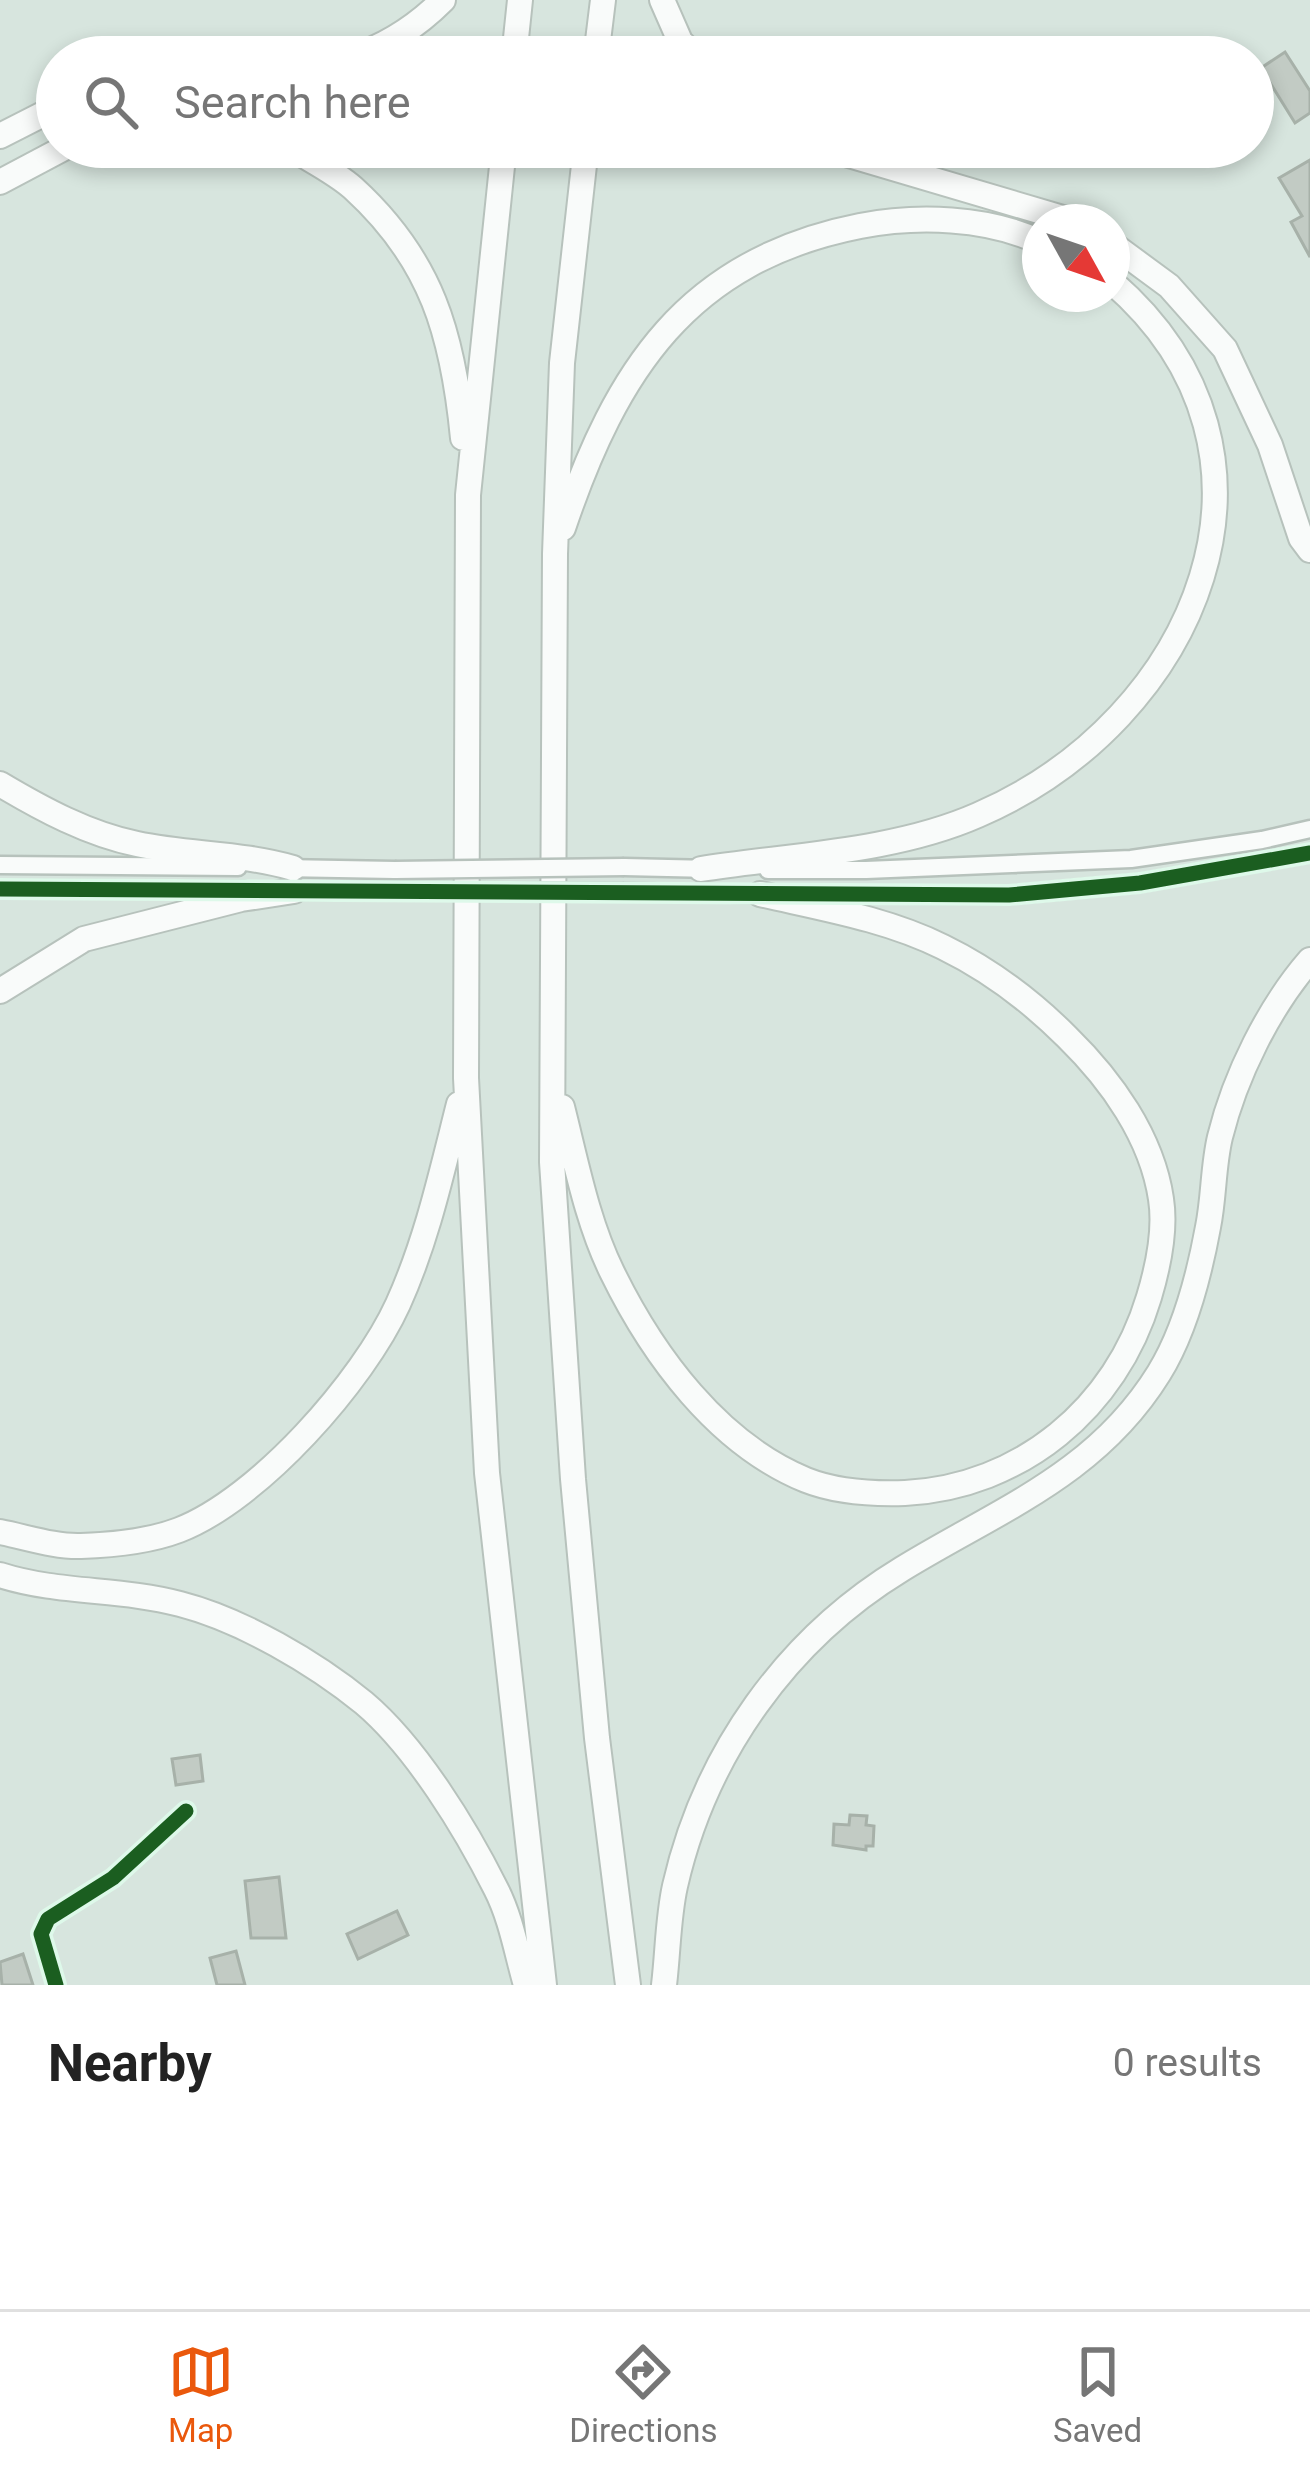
<!DOCTYPE html>
<html lang="en">
<head>
<meta charset="utf-8">
<style>
	:root { --surface:#fff; --page:#f6f6f6; --text:#222; --muted:#767676; --line:#e0e0e0; --accent:#ea580c }
	body { margin:0; font-family:Roboto,sans-serif; background:var(--page); color:var(--text) }
	.compass { position:absolute; left:1022px; top:204px; width:108px; height:108px; border-radius:50%; background:var(--surface); box-shadow:0 6px 18px #0003; rotate:130deg }
	.list { margin:0; padding:0; list-style:none }
	h2 { display:flex; justify-content:space-between; align-items:center; height:156px; margin:0; padding:0 48px; font-size:51px }
	h2 small { font-size:39px; font-weight:400; color:var(--muted) }
	.icon { flex:none; width:66px; height:66px; fill:none; stroke:currentColor; stroke-width:2; stroke-linecap:round; stroke-linejoin:round }
	.map { position:relative; flex:none; width:1310px; height:1985px; overflow:hidden }
	.search { position:absolute; background:var(--surface); box-shadow:0 6px 18px #0003; left:36px; right:36px; top:36px; height:132px; display:flex; align-items:center; gap:30px; box-sizing:border-box; padding:0 42px; border-radius:66px; color:var(--muted); font-size:45px }
	.sheet { height:324px; background:var(--surface) }
	nav { display:flex; justify-content:space-around; align-items:center; box-sizing:border-box; height:168px; border-top:3px solid var(--line); background:var(--surface); font-size:33px; color:var(--muted) }
	nav a { display:grid; justify-items:center; gap:6px }
	nav .on { color:var(--accent) }
	.map>svg:first-child { display:block }
	.building { fill:#c2cbc4; stroke:#a7b1a9; stroke-width:3 }
	.lines { fill:none; stroke-linecap:round; stroke-linejoin:round }
	.minor-casing { stroke:#b7c2bc; stroke-width:18 }
	.tertiary-casing { stroke:#b7c2bc; stroke-width:21 }
	.motorway-casing { stroke:#b7c2bc; stroke-width:28 }
	.minor { stroke:#f9fbfa; stroke-width:14 }
	.tertiary { stroke:#f9fbfa; stroke-width:16 }
	.motorway { stroke:#f9fbfa; stroke-width:24 }
	.tertiary-bridge-casing { stroke:#b7c2bc; stroke-width:21; stroke-linecap:butt }
	.tertiary-bridge { stroke:#f9fbfa; stroke-width:16 }
	.cycleway-casing { stroke:#def9ea; stroke-width:22 }
	.cycleway { stroke:#1b5e20; stroke-width:15 }
</style>
</head>
<body>
<div class="map">
<svg width="1310" height="1985" viewBox="0 0 1310 1985">
	<rect width="100%" height="100%" fill="#d7e5de"/>
	<path class="building" d="M 1285,52 L 1310,91 L 1310,113 L 1295,123 L 1261,68 Z
		M 1310,160 L 1310,257 L 1291,222 L 1302,216 L 1279,178 Z
		M 200,1755 L 203,1781 L 176,1785 L 172,1759 Z
		M 850,1815 L 867,1816 L 866,1825 L 874,1826 L 873,1846 L 866,1846 L 866,1850 L 833,1845 L 834,1824 L 849,1825 Z
		M 279,1877 L 286,1938 L 251,1938 L 245,1881 Z
		M 397,1911 L 408,1935 L 358,1959 L 347,1934 Z
		M 236,1951 L 245,1985 L 217,1985 L 210,1958 Z
		M 23,1954 L 33,1985 L 2,1985 L 0,1962 Z"/>
	<g class="lines">
		<g class="minor-casing">
			<path id="minor" d="M 56,1985 L 41,1934 L 48,1919 L 113,1878 L 186,1811"/>
		</g>
		<g class="tertiary-casing">
			<path id="tertiary" d="M 0,865 L 238,867
				M 624,867 L 712,869
				M 282,868 L 395,870
				M 768,870 L 866,870 L 1131,859 L 1262,840 L 1310,829
				M 0,889 L 245,890
				M 283,891 L 396,891
				M 624,892 L 767,894
				M 793,894 L 1009,895 L 1140,883 L 1310,853"/>
		</g>
		<g class="motorway-casing">
			<path id="motorway" d="M 662,0 L 680,41 L 695,57
				M 352,57 C 386,46 417,26 443,0
				M 514,57 L 520,0
				M 596,57 L 603,0
				M 0,136 L 57,107
				M 290,147 C 310,160 335,172 353,188 C 432,260 453,335 463,438
				M 504,147 L 468,495 L 466,1078 L 487,1473 L 544,1985
				M 586,147 L 562,363 L 555,554 L 552,1162 L 573,1479 L 597,1738 L 628,1985
				M 822,147 L 1076,222
				M 0,182 L 66,147
				M 1112,244 L 1169,286 L 1225,349 L 1270,445 L 1301,538 L 1310,550
				M 563,528 C 616,371 687,260 860,226 C 917,215 987,217 1040,242
				M 0,784 C 42,809 88,834 137,844 C 189,855 242,853 293,868
				M 701,869 C 791,855 894,852 978,815 C 1198,720 1310,453 1112,282
				M 0,991 L 84,939 L 241,899 L 294,891
				M 562,1107 C 576,1162 587,1221 612,1272 C 653,1356 718,1444 806,1480 C 836,1492 873,1494 905,1493 C 1021,1487 1116,1408 1149,1297 C 1158,1267 1166,1231 1161,1199 C 1152,1137 1111,1080 1067,1037 C 1030,1000 990,970 943,947 C 887,919 821,908 760,894
				M 0,1532 C 26,1537 55,1547 81,1546 C 112,1545 150,1541 179,1530 C 259,1499 363,1381 398,1304 C 427,1240 442,1171 459,1104
				M 0,1575 C 59,1594 121,1588 180,1604 C 242,1620 315,1663 364,1703 C 416,1747 466,1829 496,1889 C 511,1918 517,1954 526,1985
				M 664,1985 C 668,1952 668,1917 675,1886 C 705,1754 787,1639 902,1569 C 998,1510 1096,1475 1159,1373 C 1185,1331 1199,1276 1208,1227 C 1214,1198 1213,1166 1220,1137 C 1235,1076 1269,1007 1310,960"/>
		</g>
		<use href="#minor" class="minor"/>
		<use href="#tertiary" class="tertiary"/>
		<use href="#motorway" class="motorway"/>
		<g class="tertiary-bridge-casing">
			<path id="tertiary-bridge" d="M 395,870 L 624,867
				M 396,891 L 624,892"/>
		</g>
		<use href="#tertiary-bridge" class="tertiary-bridge"/>
		<g class="cycleway-casing">
			<path id="cycleway" d="M 0,889 L 1009,895 L 1140,883 L 1310,853
				M 56,1985 L 41,1934 L 48,1919 L 113,1878 L 186,1811"/>
		</g>
		<use href="#cycleway" class="cycleway"/>
	</g>
</svg>
<svg class="compass" viewBox="-18 -18 36 36"><path d="M0-13l5 13h-10z" fill="#e53935"/><path d="M0 13l5-13h-10z" fill="#767676"/></svg>
<div class="search"><svg class="icon" aria-label="search" viewBox="0 0 24 24"><circle cx="10" cy="10" r="6"/><path d="M15 15l6 6"/></svg>Search here</div>
</div>
<section class="sheet">
<h2>Nearby<small>0 results</small></h2>
<ul class="list">
</ul>
</section>
<nav>
<a class="on"><svg class="icon" aria-label="map" viewBox="0 0 24 24"><path d="M3 6l6-2 6 2 6-2v14l-6 2-6-2-6 2zM9 4v14M15 6v14"/></svg>Map</a>
<a><svg class="icon" aria-label="directions" viewBox="0 0 24 24"><path d="M12 3l9 9-9 9-9-9zM9 14v-3h6M13 9l2 2-2 2"/></svg>Directions</a>
<a><svg class="icon" aria-label="saved" viewBox="0 0 24 24"><path d="M7 4h10v16l-5-4-5 4z"/></svg>Saved</a>
</nav>
</body>
</html>
